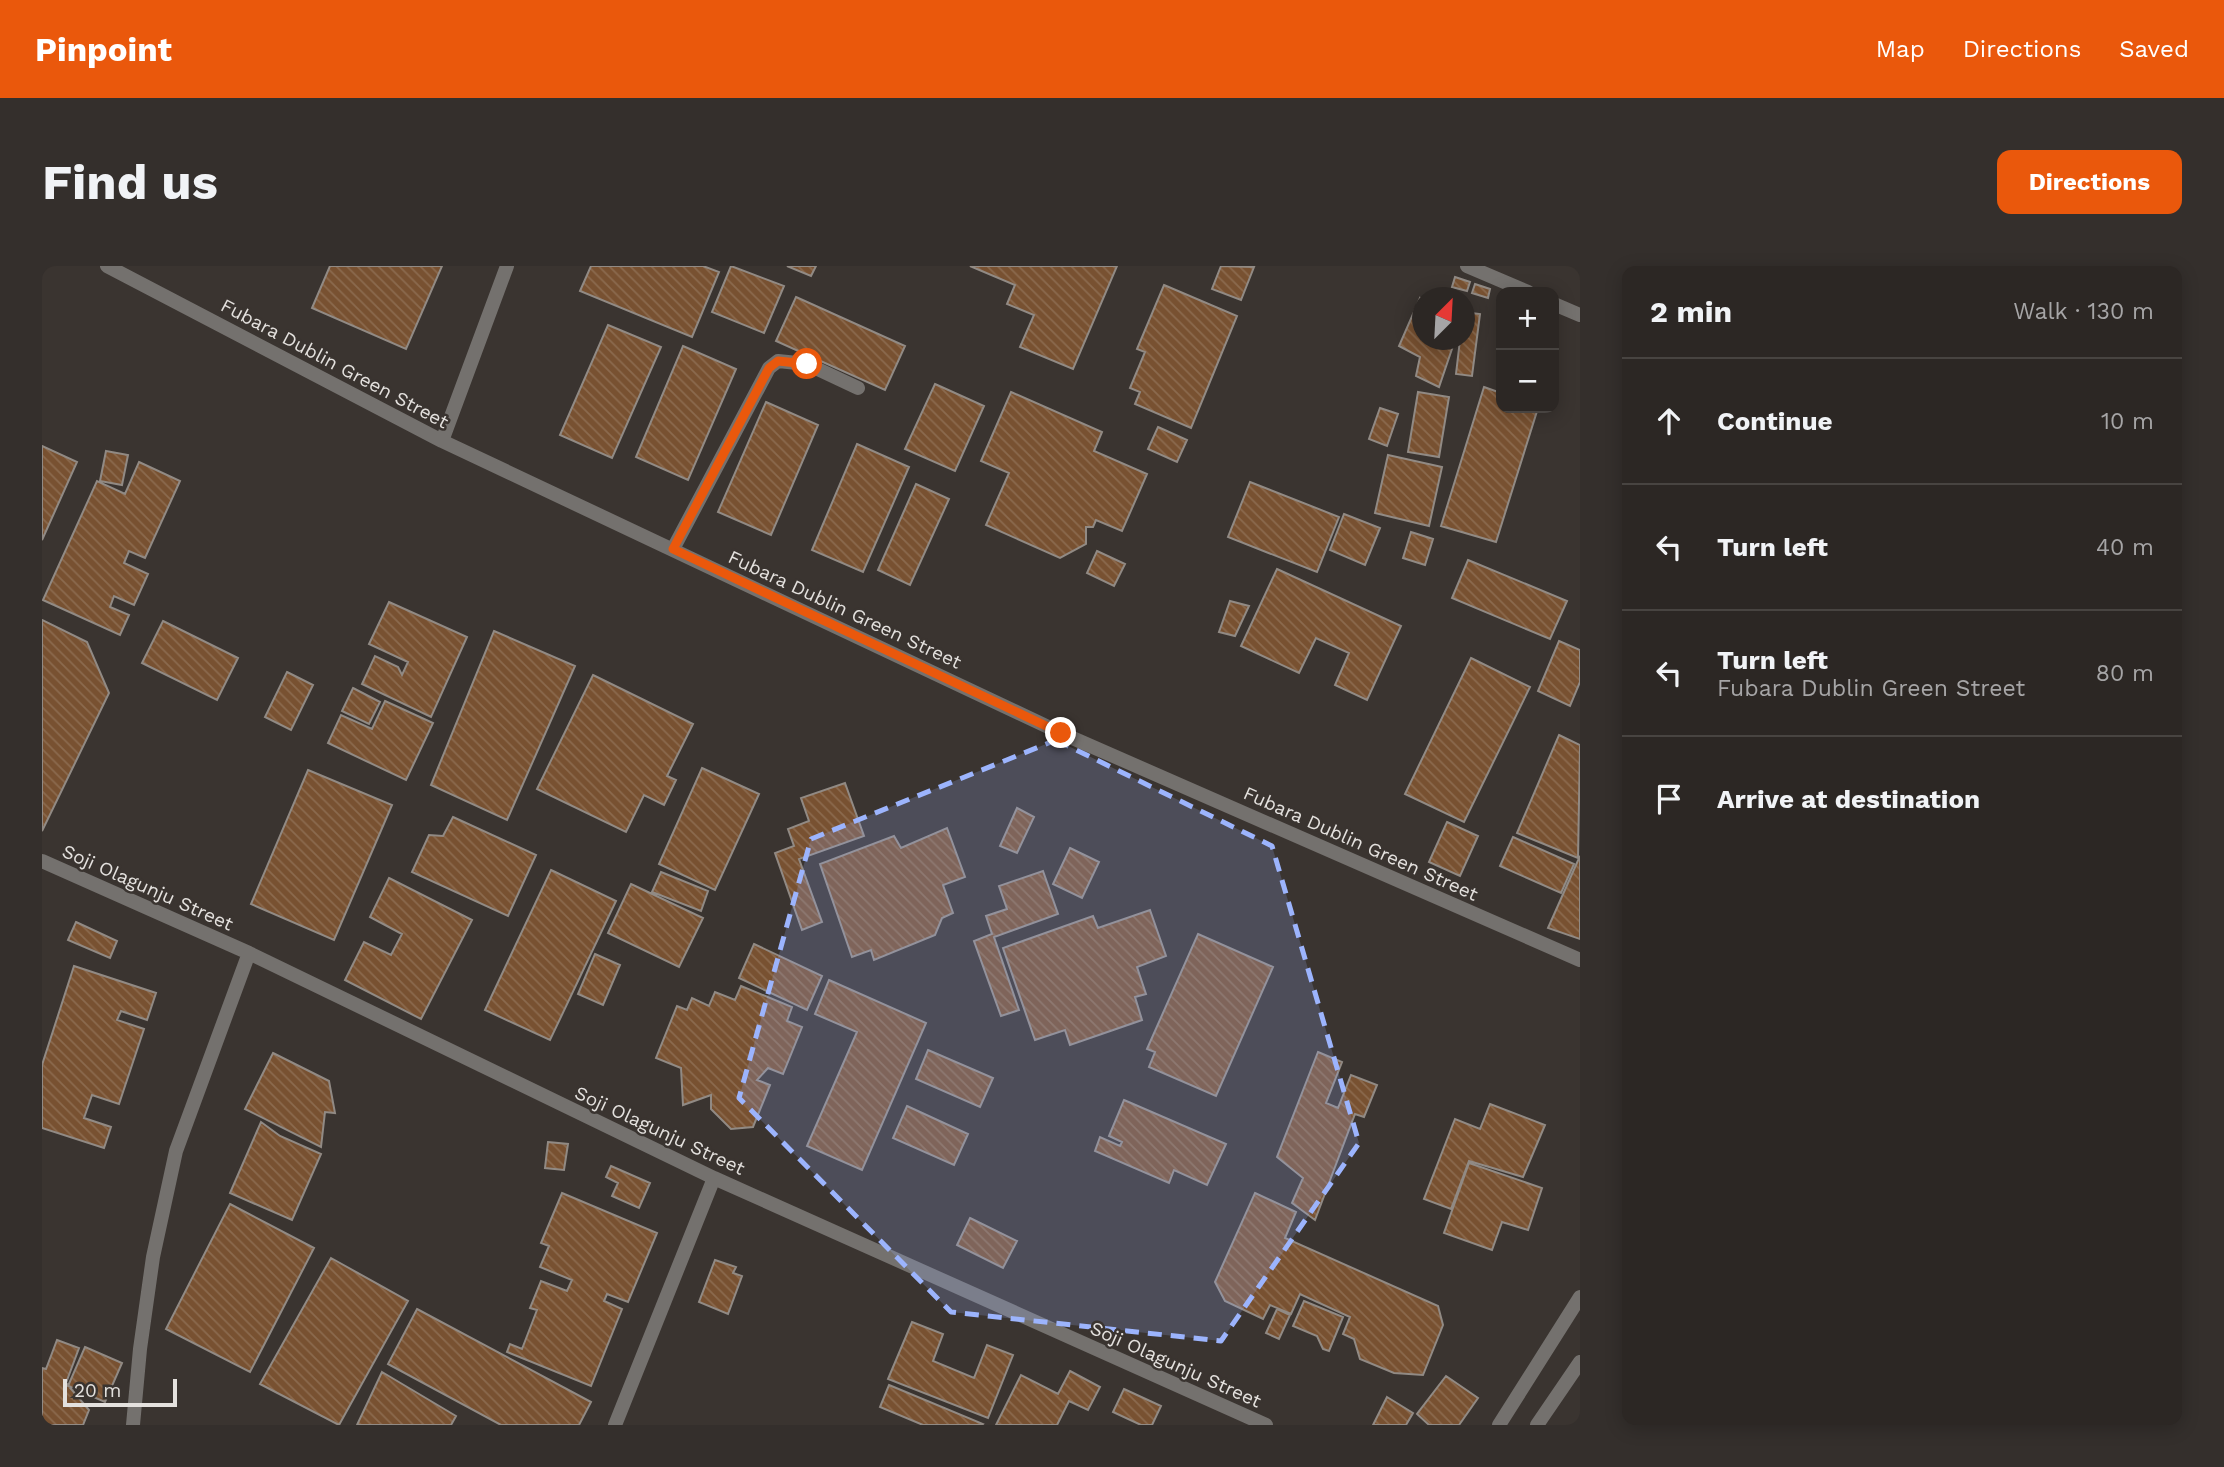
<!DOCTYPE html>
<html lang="en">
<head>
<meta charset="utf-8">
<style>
	:root { --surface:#2c2724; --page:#342f2c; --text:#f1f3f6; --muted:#a6a5a6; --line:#484441; --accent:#ea580c }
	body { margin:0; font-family:"Work Sans",sans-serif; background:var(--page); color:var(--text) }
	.controls { position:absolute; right:21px; top:21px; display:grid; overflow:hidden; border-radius:14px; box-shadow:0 4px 18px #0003 }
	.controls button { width:63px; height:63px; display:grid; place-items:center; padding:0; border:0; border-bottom:2px solid var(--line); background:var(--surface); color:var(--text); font:35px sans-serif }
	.compass { position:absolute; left:1370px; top:21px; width:63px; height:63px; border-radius:50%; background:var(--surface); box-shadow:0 4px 18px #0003; rotate:24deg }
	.scale { position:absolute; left:21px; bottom:18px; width:114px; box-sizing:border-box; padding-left:7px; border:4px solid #e4e1de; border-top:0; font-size:19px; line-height:24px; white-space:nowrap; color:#e4e1de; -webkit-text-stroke:5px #3a3430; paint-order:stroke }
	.stop { position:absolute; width:21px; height:21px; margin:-16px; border:5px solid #ea580c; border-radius:50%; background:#fff }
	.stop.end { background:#ea580c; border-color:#fff; box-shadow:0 2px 7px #0008 }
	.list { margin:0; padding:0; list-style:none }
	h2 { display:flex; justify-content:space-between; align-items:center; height:91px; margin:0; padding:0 28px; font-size:30px }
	h2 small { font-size:23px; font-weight:400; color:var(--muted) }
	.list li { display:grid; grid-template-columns:46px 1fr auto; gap:21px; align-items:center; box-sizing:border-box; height:126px; padding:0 28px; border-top:2px solid var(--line) }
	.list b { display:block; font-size:26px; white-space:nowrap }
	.list p { margin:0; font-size:23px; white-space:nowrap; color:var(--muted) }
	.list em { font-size:23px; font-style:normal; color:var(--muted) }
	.icon { flex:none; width:38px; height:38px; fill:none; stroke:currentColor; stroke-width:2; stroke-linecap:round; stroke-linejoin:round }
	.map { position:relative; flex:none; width:1538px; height:1159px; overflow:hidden; border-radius:14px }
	header { display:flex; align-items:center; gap:42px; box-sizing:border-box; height:98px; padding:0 35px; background:var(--accent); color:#fff }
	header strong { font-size:33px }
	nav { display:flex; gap:38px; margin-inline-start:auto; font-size:24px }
	.intro { display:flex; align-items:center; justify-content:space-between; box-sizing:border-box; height:168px; padding:0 42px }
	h1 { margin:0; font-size:49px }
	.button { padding:18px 32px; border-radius:14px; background:var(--accent); color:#fff; font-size:24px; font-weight:700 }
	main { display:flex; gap:42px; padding:0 42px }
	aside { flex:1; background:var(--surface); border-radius:14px; box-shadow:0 4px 18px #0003 }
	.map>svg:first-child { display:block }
	.building { fill:url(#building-back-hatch); stroke:#918a84; stroke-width:2 }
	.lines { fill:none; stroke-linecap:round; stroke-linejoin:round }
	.minor { stroke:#74716e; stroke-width:14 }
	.tertiary { stroke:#74716e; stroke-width:14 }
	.route { stroke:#ea580c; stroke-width:9 }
	.marked { fill:#9cb4fd; fill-opacity:0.2; stroke:#9cb4fd; stroke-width:5; stroke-dasharray:14 9; stroke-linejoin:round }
	.labels { text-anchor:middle; stroke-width:5; stroke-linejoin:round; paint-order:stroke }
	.street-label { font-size:19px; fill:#e4e1de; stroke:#3a3430 }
</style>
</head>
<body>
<header>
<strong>Pinpoint</strong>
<nav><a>Map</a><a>Directions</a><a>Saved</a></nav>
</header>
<div class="intro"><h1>Find us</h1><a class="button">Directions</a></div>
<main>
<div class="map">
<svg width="1538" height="1159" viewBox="0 0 1538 1159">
	<defs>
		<pattern id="building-back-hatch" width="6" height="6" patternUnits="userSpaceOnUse" patternTransform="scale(1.75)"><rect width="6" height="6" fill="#785131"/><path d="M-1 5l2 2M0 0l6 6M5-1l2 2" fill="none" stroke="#8b6a4e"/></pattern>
	</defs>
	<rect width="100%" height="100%" fill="#3a3430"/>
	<path class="building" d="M 288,0 L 400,0 L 364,83 L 270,42 Z
		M 549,0 L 661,0 L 677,6 L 650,71 L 538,25 Z
		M 689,0 L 742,20 L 722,67 L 670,46 Z
		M 745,0 L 774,0 L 769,10 Z
		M 928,0 L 1075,0 L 1031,103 L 978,81 L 992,49 L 965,38 L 973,19 Z
		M 1179,0 L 1212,1 L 1199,34 L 1170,23 Z
		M 1413,11 L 1428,16 L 1425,25 L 1410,21 Z
		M 1433,18 L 1448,23 L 1446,32 L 1430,27 Z
		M 1122,19 L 1195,50 L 1149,162 L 1093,138 L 1098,126 L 1088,122 L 1103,86 L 1095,83 Z
		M 754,31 L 863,80 L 843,124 L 734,75 Z
		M 1378,32 L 1380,34 L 1380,74 L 1413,74 L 1397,121 L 1374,110 L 1378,91 L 1357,80 Z
		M 1422,46 L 1438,48 L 1430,110 L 1414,108 L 1418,74 L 1422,74 Z
		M 566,59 L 619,81 L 570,192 L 518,169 Z
		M 641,80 L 694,103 L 646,214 L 594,191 Z
		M 893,118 L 942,140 L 913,205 L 863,183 Z
		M 1442,121 L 1459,127 L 1459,142 L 1496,142 L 1454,276 L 1399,260 Z
		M 969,126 L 1060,166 L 1052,185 L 1105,208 L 1080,265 L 1054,254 L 1051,261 L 1044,261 L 1044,278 L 1018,292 L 944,259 L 967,207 L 939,195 Z
		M 1376,126 L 1407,131 L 1397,191 L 1366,186 Z
		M 724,136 L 776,159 L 729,269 L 676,246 Z
		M 1338,142 L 1356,148 L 1345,180 L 1327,173 Z
		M 1116,161 L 1145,174 L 1135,196 L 1106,183 Z
		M 815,178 L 867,201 L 821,306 L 770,284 Z
		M 0,180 L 35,196 L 0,274 Z
		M 64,185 L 86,189 L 80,219 L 58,215 Z
		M 1346,189 L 1400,201 L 1387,260 L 1333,247 Z
		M 97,196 L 138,215 L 103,292 L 87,285 L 82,297 L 106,308 L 92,339 L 72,330 L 68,341 L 87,349 L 78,369 L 1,334 L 55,215 L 83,228 Z
		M 1208,216 L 1297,251 L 1275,306 L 1186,271 Z
		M 874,218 L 907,233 L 868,319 L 836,304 Z
		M 1302,248 L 1338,262 L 1323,299 L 1288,284 Z
		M 1369,266 L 1391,273 L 1383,299 L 1361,292 Z
		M 1055,285 L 1083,298 L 1072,320 L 1045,307 Z
		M 1426,294 L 1525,335 L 1508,373 L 1410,332 Z
		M 1235,303 L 1359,360 L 1325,434 L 1293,419 L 1307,387 L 1274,372 L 1257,407 L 1199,380 Z
		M 1188,335 L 1207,340 L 1193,370 L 1177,366 Z
		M 347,336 L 425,371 L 389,451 L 320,418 L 333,390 L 356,401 L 360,409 L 366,396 L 327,378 Z
		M 0,354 L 45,376 L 67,427 L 0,565 Z
		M 121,355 L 196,392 L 175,434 L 100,397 Z
		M 452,365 L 533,400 L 465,554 L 389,519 Z
		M 1517,375 L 1538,384 L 1538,416 L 1528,440 L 1496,425 Z
		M 1429,392 L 1488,421 L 1422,556 L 1363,528 Z
		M 245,406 L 271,419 L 249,464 L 223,451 Z
		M 551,409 L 651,458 L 625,510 L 634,514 L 622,539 L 602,529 L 584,566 L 495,523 Z
		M 311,422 L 338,436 L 327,458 L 300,445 Z
		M 343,435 L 391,457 L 364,514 L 286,477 L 299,449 L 330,463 Z
		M 1517,469 L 1538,479 L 1536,592 L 1475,567 Z
		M 660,502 L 717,528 L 673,624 L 617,598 Z
		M 266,504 L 350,539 L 292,674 L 209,638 Z
		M 803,517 L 822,570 L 757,593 L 780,656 L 760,664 L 733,587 L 752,580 L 746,563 L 767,555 L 759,532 Z
		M 975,542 L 992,551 L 975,587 L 958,580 Z
		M 411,551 L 494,589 L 466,650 L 370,606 L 387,569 L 401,570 Z
		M 1405,556 L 1436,570 L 1418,610 L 1387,596 Z
		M 905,562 L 923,611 L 901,619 L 911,647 L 900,652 L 893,669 L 832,694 L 829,684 L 810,691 L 778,598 L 852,570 L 859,582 Z
		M 1471,571 L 1532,598 L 1519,627 L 1458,600 Z
		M 1028,582 L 1057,596 L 1040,632 L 1011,618 Z
		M 1538,590 L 1538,673 L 1506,662 Z
		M 509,604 L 574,635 L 508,774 L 443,744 Z
		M 1001,605 L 1016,648 L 952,671 L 977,744 L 959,750 L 932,675 L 950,668 L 944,650 L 965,643 L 957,620 Z
		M 619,606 L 666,625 L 659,645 L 610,626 Z
		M 347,612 L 430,654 L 379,753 L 303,714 L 322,676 L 349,689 L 360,668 L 328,651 Z
		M 589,618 L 661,652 L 637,701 L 566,667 Z
		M 1108,644 L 1124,690 L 1095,701 L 1104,728 L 1093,731 L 1100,754 L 1028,779 L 1023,764 L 993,774 L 961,682 L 1051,650 L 1056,662 Z
		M 34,656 L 75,675 L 68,692 L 26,674 Z
		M 1156,668 L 1231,701 L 1174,830 L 1107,801 L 1113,786 L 1105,783 Z
		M 712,678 L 780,710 L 765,744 L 697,712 Z
		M 553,688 L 578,699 L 561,739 L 536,728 Z
		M 32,700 L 114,727 L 105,754 L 79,745 L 75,754 L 102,763 L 77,838 L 50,829 L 42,852 L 69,861 L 62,882 L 0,862 L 0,799 Z
		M 787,714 L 884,757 L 820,904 L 765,880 L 815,766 L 773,748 Z
		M 699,720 L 750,741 L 745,755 L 760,761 L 741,808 L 726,802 L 715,814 L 728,819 L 711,861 L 689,863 L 669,843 L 669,829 L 641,839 L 639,802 L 614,792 L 635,740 L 645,744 L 650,732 L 667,740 L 673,726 L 693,734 Z
		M 886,784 L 951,812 L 938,841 L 874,813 Z
		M 1276,786 L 1300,796 L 1284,837 L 1296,842 L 1309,809 L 1335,819 L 1322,851 L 1313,848 L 1273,954 L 1250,937 L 1261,912 L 1235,891 Z
		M 231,787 L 287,815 L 293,847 L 283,846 L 279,881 L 203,843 Z
		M 1082,834 L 1184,878 L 1165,919 L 1132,904 L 1127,917 L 1053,885 L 1058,871 L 1078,880 L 1080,876 L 1067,870 Z
		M 1448,838 L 1503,859 L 1481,911 L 1427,895 L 1409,943 L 1382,933 L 1413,853 L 1438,863 Z
		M 865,840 L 926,868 L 912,899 L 851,872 Z
		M 219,856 L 238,870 L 279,888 L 250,954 L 188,927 Z
		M 506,876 L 526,878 L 522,904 L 503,902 Z
		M 1427,897 L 1500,922 L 1486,964 L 1460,956 L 1450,984 L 1402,967 Z
		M 569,900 L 608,917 L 597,942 L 570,930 L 576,917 L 564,911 Z
		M 520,927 L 615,967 L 586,1036 L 565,1028 L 562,1035 L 580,1043 L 549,1120 L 465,1086 L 468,1078 L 480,1083 L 495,1044 L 488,1042 L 499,1015 L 525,1025 L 530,1014 L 498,1001 L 507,980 L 499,977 Z
		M 1213,927 L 1254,946 L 1243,972 L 1396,1040 L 1401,1059 L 1381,1109 L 1352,1107 L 1318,1093 L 1312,1073 L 1301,1068 L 1308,1051 L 1258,1028 L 1249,1048 L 1228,1039 L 1221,1053 L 1183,1035 L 1173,1016 Z
		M 188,938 L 272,982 L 208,1106 L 124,1063 Z
		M 928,952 L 975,975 L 961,1002 L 915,979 Z
		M 289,992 L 366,1035 L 297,1159 L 218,1118 Z
		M 673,994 L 694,1001 L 691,1007 L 700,1010 L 686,1048 L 657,1036 Z
		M 1262,1035 L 1301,1051 L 1287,1085 L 1281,1083 L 1275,1070 L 1251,1060 Z
		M 375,1043 L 549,1136 L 537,1159 L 459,1159 L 346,1098 Z
		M 1235,1043 L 1248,1049 L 1237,1073 L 1224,1067 Z
		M 870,1056 L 901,1068 L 891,1095 L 932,1112 L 945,1079 L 971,1089 L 946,1152 L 846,1113 Z
		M 15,1074 L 37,1082 L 24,1117 L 47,1144 L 41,1159 L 0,1159 L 0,1102 L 4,1103 Z
		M 43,1081 L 80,1097 L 63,1136 L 26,1120 Z
		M 1028,1105 L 1058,1121 L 1046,1144 L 1027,1135 L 1015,1159 L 954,1159 L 979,1109 L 1016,1128 Z
		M 340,1106 L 414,1150 L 409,1159 L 315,1159 Z
		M 1404,1110 L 1436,1132 L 1417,1159 L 1387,1159 L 1375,1148 Z
		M 847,1119 L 941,1158 L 940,1159 L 881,1159 L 838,1141 Z
		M 1082,1123 L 1119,1140 L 1110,1159 L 1099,1159 L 1071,1146 Z
		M 1345,1131 L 1371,1147 L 1364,1159 L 1331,1159 Z"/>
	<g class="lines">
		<path class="minor" d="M 65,0 L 400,175 L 1019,467 L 1538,694
			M 1425,0 L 1486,26
			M 1512,38 L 1538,49
			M 400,175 L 465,0
			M 631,283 L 727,102 L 736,95 L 765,98 L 816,122
			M 0,595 L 207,687 L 672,912 L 1224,1159
			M 91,1159 L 98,1083 L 111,991 L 134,885 L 207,687
			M 573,1159 L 672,912"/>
		<path class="tertiary" d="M 1457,1159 L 1538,1031
			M 1495,1159 L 1538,1096"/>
	</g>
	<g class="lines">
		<path class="route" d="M 765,98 L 736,95 L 727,102 L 631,283 L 1019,467"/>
	</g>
	<path class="marked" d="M 1014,474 L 1230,580 L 1317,877 L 1179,1075 L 909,1046 L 697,832 L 769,573 Z"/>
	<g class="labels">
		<g class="street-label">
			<text transform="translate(293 97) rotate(28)" y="7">Fubara Dublin Green Street</text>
			<text transform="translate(803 343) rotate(25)" y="7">Fubara Dublin Green Street</text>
			<text transform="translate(1319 577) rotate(24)" y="7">Fubara Dublin Green Street</text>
			<text transform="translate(106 621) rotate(24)" y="7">Soji Olagunju Street</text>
			<text transform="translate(618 864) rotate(25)" y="7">Soji Olagunju Street</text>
			<text transform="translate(1134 1098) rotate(24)" y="7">Soji Olagunju Street</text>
		</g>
	</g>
</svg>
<div class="controls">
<button>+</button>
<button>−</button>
</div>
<svg class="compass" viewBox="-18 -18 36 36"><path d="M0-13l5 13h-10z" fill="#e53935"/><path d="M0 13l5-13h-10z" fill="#a6a5a6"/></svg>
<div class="scale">20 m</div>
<div class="stop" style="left:765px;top:98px"></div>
<div class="stop end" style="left:1019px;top:467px"></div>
</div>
<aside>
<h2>2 min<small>Walk · 130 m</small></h2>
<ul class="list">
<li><svg class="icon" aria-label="ahead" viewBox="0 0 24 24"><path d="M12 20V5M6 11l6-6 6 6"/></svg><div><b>Continue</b></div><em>10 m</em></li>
<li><svg class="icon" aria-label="left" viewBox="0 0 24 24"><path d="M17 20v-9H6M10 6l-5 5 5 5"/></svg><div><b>Turn left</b></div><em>40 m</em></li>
<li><svg class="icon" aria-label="left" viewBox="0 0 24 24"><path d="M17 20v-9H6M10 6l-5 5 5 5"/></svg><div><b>Turn left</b><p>Fubara Dublin Green Street</p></div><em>80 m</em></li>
<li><svg class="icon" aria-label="arrive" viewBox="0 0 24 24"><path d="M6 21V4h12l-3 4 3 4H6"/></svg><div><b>Arrive at destination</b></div></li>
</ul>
</aside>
</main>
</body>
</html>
